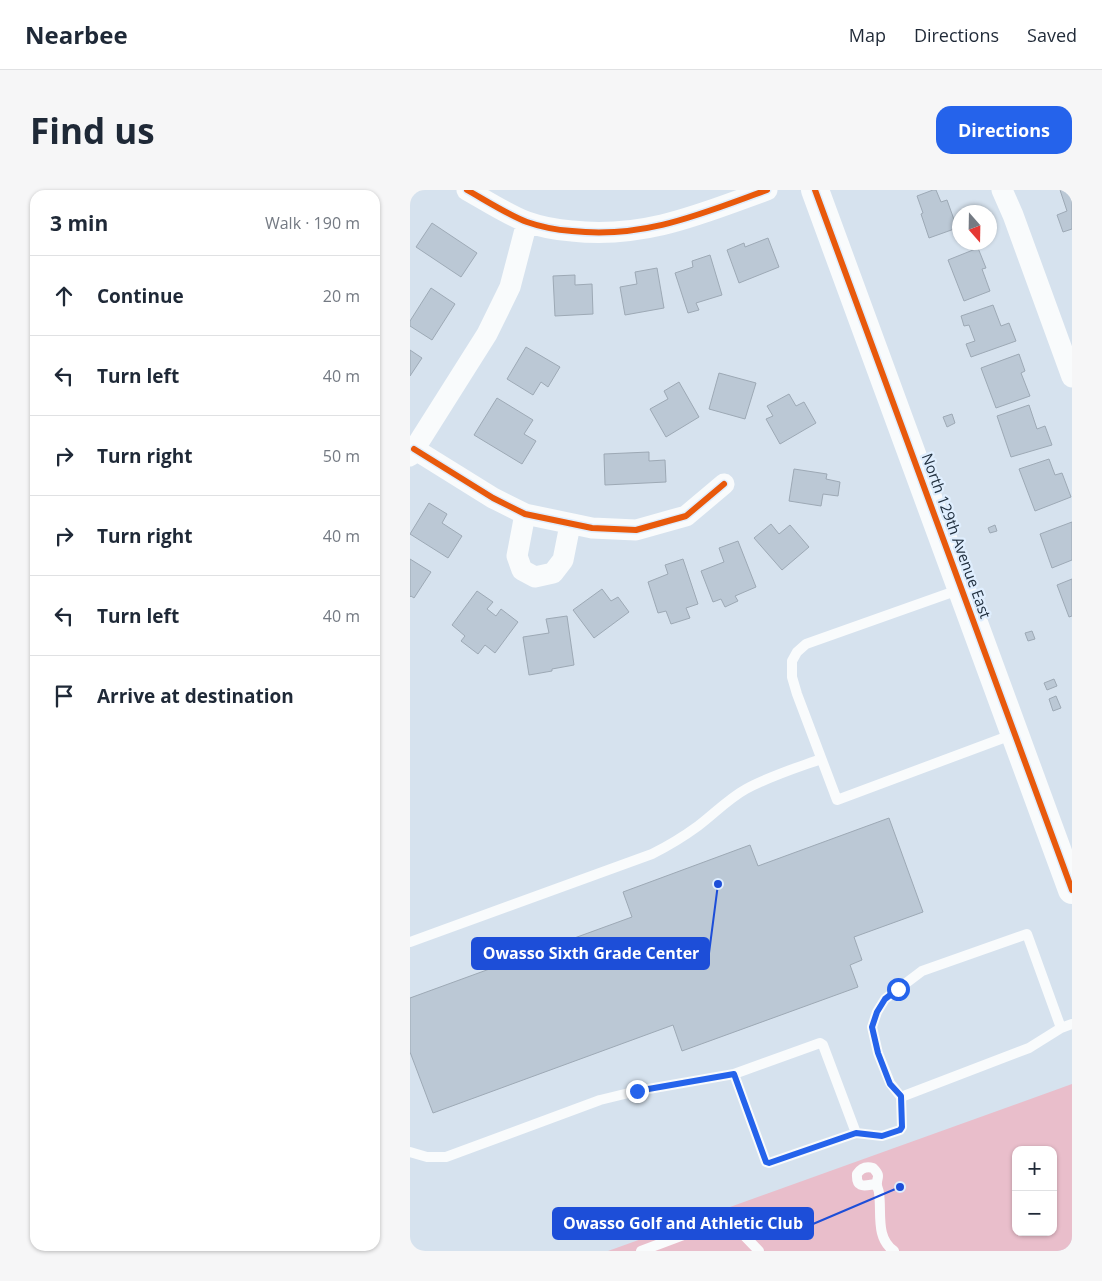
<!DOCTYPE html>
<html lang="en">
<head>
<meta charset="utf-8">
<style>
	:root { --surface:#fff; --page:#f6f6f7; --text:#1f2937; --muted:#747a83; --line:#e0e1e3; --accent:#2563eb }
	body { margin:0; font-family:"Open Sans",sans-serif; background:var(--page); color:var(--text) }
	.controls { position:absolute; right:15px; bottom:15px; display:grid; overflow:hidden; border-radius:10px; box-shadow:0 1px 4px #0004 }
	.controls button { width:45px; height:45px; display:grid; place-items:center; padding:0; border:0; border-bottom:1px solid var(--line); background:var(--surface); color:var(--text); font:25px sans-serif }
	.compass { position:absolute; left:542px; top:15px; width:45px; height:45px; border-radius:50%; background:var(--surface); box-shadow:0 1px 4px #0004; rotate:160deg }
	.stop { position:absolute; width:15px; height:15px; margin:-11px; border:4px solid #2563eb; border-radius:50%; background:#fff }
	.stop.end { background:#2563eb; border-color:#fff; box-shadow:0 1px 5px #0008 }
	.list { margin:0; padding:0; list-style:none }
	h2 { display:flex; justify-content:space-between; align-items:center; height:65px; margin:0; padding:0 20px; font-size:21px }
	h2 small { font-size:16px; font-weight:400; color:var(--muted) }
	.list li { display:grid; grid-template-columns:32px 1fr auto; gap:15px; align-items:center; box-sizing:border-box; height:80px; padding:0 20px; border-top:1px solid var(--line) }
	.list b { display:block; font-size:19px; white-space:nowrap }
	.list em { font-size:16px; font-style:normal; color:var(--muted) }
	.icon { flex:none; width:28px; height:28px; fill:none; stroke:currentColor; stroke-width:2; stroke-linecap:round; stroke-linejoin:round }
	.map { position:relative; flex:none; width:662px; height:1061px; overflow:hidden; border-radius:15px }
	header { display:flex; align-items:center; gap:30px; box-sizing:border-box; height:70px; padding:0 25px; background:var(--surface); border-bottom:1px solid var(--line) }
	header strong { font-size:24px }
	nav { display:flex; gap:28px; margin-inline-start:auto; font-size:18px }
	.intro { display:flex; align-items:center; justify-content:space-between; box-sizing:border-box; height:120px; padding:0 30px }
	h1 { margin:0; font-size:35px }
	.button { padding:12px 22px; border-radius:15px; background:var(--accent); color:#fff; font-size:18px; font-weight:700 }
	main { display:flex; gap:30px; padding:0 30px }
	aside { flex:1; background:var(--surface); border-radius:15px; box-shadow:0 1px 4px #0004 }
	.map>svg:first-child { display:block }
	.green { fill:#e9becb; fill-rule:evenodd }
	.building { fill:#bbc8d5; stroke:#9da9b5 }
	.lines { fill:none; stroke-linecap:round; stroke-linejoin:round }
	.service { stroke:#f9fbfc; stroke-width:10 }
	.minor { stroke:#f9fbfc; stroke-width:21 }
	.secondary { stroke:#f9fbfc; stroke-width:28 }
	.cycleway-casing { stroke:#dfeefe; stroke-width:9 }
	.cycleway { stroke:#e8590c; stroke-width:6 }
	.route { stroke:#2563eb; stroke-width:6 }
	.labels { text-anchor:middle; stroke-width:4.5; stroke-linejoin:round; paint-order:stroke }
	.street-label { font-size:15px; fill:#202f3e; stroke:#dfeefe }
	.leader { fill:none; stroke:#1d4ed8; stroke-width:2 }
	.callout-dot { fill:#1d4ed8; stroke:#dfeefe; stroke-width:2 }
	.callout { fill:#1d4ed8; stroke:#1d4ed8; stroke-width:2 }
	.callout-label { font-size:16px; text-anchor:middle; font-weight:bold; fill:#fff }
</style>
</head>
<body>
<header>
<strong>Nearbee</strong>
<nav><a>Map</a><a>Directions</a><a>Saved</a></nav>
</header>
<div class="intro"><h1>Find us</h1><a class="button">Directions</a></div>
<main>
<aside>
<h2>3 min<small>Walk · 190 m</small></h2>
<ul class="list">
<li><svg class="icon" aria-label="ahead" viewBox="0 0 24 24"><path d="M12 20V5M6 11l6-6 6 6"/></svg><div><b>Continue</b></div><em>20 m</em></li>
<li><svg class="icon" aria-label="left" viewBox="0 0 24 24"><path d="M17 20v-9H6M10 6l-5 5 5 5"/></svg><div><b>Turn left</b></div><em>40 m</em></li>
<li><svg class="icon" aria-label="right" viewBox="0 0 24 24"><path d="M7 20v-9h11M14 6l5 5-5 5"/></svg><div><b>Turn right</b></div><em>50 m</em></li>
<li><svg class="icon" aria-label="right" viewBox="0 0 24 24"><path d="M7 20v-9h11M14 6l5 5-5 5"/></svg><div><b>Turn right</b></div><em>40 m</em></li>
<li><svg class="icon" aria-label="left" viewBox="0 0 24 24"><path d="M17 20v-9H6M10 6l-5 5 5 5"/></svg><div><b>Turn left</b></div><em>40 m</em></li>
<li><svg class="icon" aria-label="arrive" viewBox="0 0 24 24"><path d="M6 21V4h12l-3 4 3 4H6"/></svg><div><b>Arrive at destination</b></div></li>
</ul>
</aside>
<div class="map">
<svg width="662" height="1061" viewBox="0 0 662 1061">
	<rect width="100%" height="100%" fill="#d6e2ee"/>
	<path class="green" d="M 662,894 L 662,1061 L 198,1061 ZM 606,960 L 643,960 L 643,1042 L 606,1042 Z"/>
	<path class="building" d="M 523,0 L 526,0 L 531,12 L 537,10 L 547,38 L 519,48 L 511,24 L 513,23 L 507,6 Z
		M 650,0 L 662,0 L 662,39 L 653,42 L 647,25 L 657,21 Z
		M 22,33 L 67,63 L 51,87 L 6,57 Z
		M 358,48 L 369,77 L 329,93 L 317,60 L 334,53 L 335,57 Z
		M 568,58 L 576,78 L 572,79 L 580,101 L 554,111 L 538,70 Z
		M 300,65 L 312,105 L 286,113 L 289,120 L 278,123 L 265,83 L 283,77 L 282,71 Z
		M 247,78 L 254,118 L 215,125 L 210,97 L 227,94 L 225,82 Z
		M 165,85 L 165,95 L 182,94 L 183,124 L 145,126 L 143,86 Z
		M 21,98 L 45,114 L 22,150 L 0,136 L 0,131 Z
		M 583,115 L 591,136 L 599,133 L 606,151 L 561,167 L 556,154 L 565,151 L 559,135 L 554,136 L 551,126 Z
		M 116,157 L 150,177 L 138,197 L 131,192 L 123,205 L 97,189 Z
		M 0,160 L 12,168 L 0,186 Z
		M 609,164 L 615,181 L 611,183 L 620,206 L 586,218 L 571,178 Z
		M 309,183 L 346,193 L 335,229 L 299,219 Z
		M 269,192 L 289,227 L 256,247 L 240,219 L 258,209 L 254,201 Z
		M 379,204 L 386,216 L 394,212 L 406,233 L 370,254 L 356,229 L 363,226 L 357,216 Z
		M 87,208 L 123,230 L 114,244 L 126,251 L 112,274 L 64,245 Z
		M 619,215 L 627,239 L 635,236 L 642,255 L 601,267 L 587,226 Z
		M 542,224 L 545,233 L 537,237 L 533,227 Z
		M 239,262 L 239,271 L 255,270 L 256,292 L 195,295 L 194,264 Z
		M 639,269 L 645,285 L 652,283 L 661,307 L 625,321 L 609,279 Z
		M 384,279 L 417,284 L 416,289 L 430,292 L 428,306 L 413,304 L 411,316 L 379,311 Z
		M 19,313 L 37,324 L 32,333 L 52,346 L 38,368 L 0,344 Z
		M 662,332 L 662,370 L 642,378 L 630,344 Z
		M 361,334 L 369,344 L 380,335 L 399,357 L 372,380 L 344,348 Z
		M 585,335 L 587,341 L 580,343 L 578,338 Z
		M 328,351 L 346,397 L 325,406 L 328,411 L 315,417 L 311,409 L 303,412 L 291,381 L 314,372 L 309,358 Z
		M 0,369 L 21,382 L 4,408 L 1,406 L 0,407 Z
		M 273,369 L 288,414 L 276,418 L 280,428 L 261,434 L 256,421 L 248,423 L 238,392 L 258,384 L 255,375 Z
		M 662,389 L 662,426 L 659,427 L 647,395 Z
		M 192,399 L 201,411 L 208,407 L 219,422 L 184,448 L 163,420 Z
		M 67,401 L 83,412 L 77,419 L 86,426 L 91,419 L 108,432 L 85,463 L 75,455 L 68,464 L 51,451 L 55,446 L 42,435 Z
		M 157,426 L 164,475 L 142,479 L 142,481 L 119,485 L 113,447 L 139,443 L 136,429 Z
		M 622,441 L 625,449 L 618,451 L 615,443 Z
		M 644,489 L 647,496 L 637,500 L 634,493 Z
		M 646,506 L 651,518 L 643,521 L 639,509 Z
		M 479,628 L 513,722 L 444,747 L 452,770 L 440,775 L 448,797 L 272,861 L 263,835 L 23,923 L 0,862 L 0,808 L 222,727 L 213,702 L 340,655 L 348,676 Z"/>
	<g class="lines">
		<path class="service" d="M 551,399 L 396,454 L 387,462 L 382,471 L 382,487 L 387,504 L 427,610 L 604,544
			M 0,752 L 242,664 C 258,656 273,647 288,636 C 304,624 318,609 336,599 C 360,586 386,578 411,569
			M 651,838 L 617,744 L 512,781 L 475,809 L 467,822 L 462,837 L 468,863 L 480,893 L 491,907 L 619,858 L 651,838 L 662,834
			M 446,943 L 413,855 L 410,853 L 324,884 L 356,972 L 359,973 L 446,943 L 472,946 L 490,940 L 492,937 L 491,907
			M 0,962 L 17,967 L 36,967 L 190,910 L 227,901 L 324,884
			M 466,994 C 456,995 446,1000 447,984 C 451,978 456,976 463,978 C 472,987 466,987 467,995 C 467,998 469,1000 469,1003 C 472,1022 465,1048 484,1061
			M 231,1061 L 308,1032 L 324,1035 L 349,1061"/>
		<path class="minor" d="M 57,0 C 75,10 100,26 117,32 C 131,37 148,40 162,41 C 234,49 291,24 357,0
			M 592,0 L 603,25 L 662,187
			M 4,259 L 83,308 L 115,324 L 182,338 L 226,340 L 276,326 L 314,294
			M 0,266 L 77,144 L 100,97 L 117,32
			M 115,324 L 107,366 L 112,380 L 125,387 L 143,383 L 153,370 L 160,335"/>
		<path class="secondary" d="M 405,0 L 662,700"/>
		<g class="cycleway-casing">
			<path id="cycleway" d="M 57,0 C 75,10 100,26 117,32 C 131,37 148,40 162,41 C 234,49 291,24 357,0
				M 405,0 L 662,700
				M 4,259 L 83,308 L 115,324 L 182,338 L 226,340 L 276,326 L 314,294"/>
		</g>
		<use href="#cycleway" class="cycleway"/>
	</g>
	<g class="lines">
		<path class="route" d="M 227,901 L 324,884 L 356,972 L 359,973 L 446,943 L 472,946 L 490,940 L 492,937 L 491,906 L 480,894 L 468,863 L 462,837 L 467,822 L 475,809 L 488,799"/>
	</g>
	<g class="labels">
		<g class="street-label">
			<text transform="translate(546 346) rotate(70)" y="5">North 129th Avenue East</text>
		</g>
	</g>
	<path class="leader" d="M308 694L299 763M490 997L403 1034"/>
	<g class="callout-dot">
		<circle cx="308" cy="694" r="5"/>
		<circle cx="490" cy="997" r="5"/>
	</g>
	<g class="callout">
		<rect x="62" y="748" width="237" height="31" rx="5"/>
		<rect x="143" y="1018" width="260" height="31" rx="5"/>
	</g>
	<g class="callout-label">
		<text x="181" y="769">Owasso Sixth Grade Center</text>
		<text x="273" y="1039">Owasso Golf and Athletic Club</text>
	</g>
</svg>
<div class="controls">
<button>+</button>
<button>−</button>
</div>
<svg class="compass" viewBox="-18 -18 36 36"><path d="M0-13l5 13h-10z" fill="#e53935"/><path d="M0 13l5-13h-10z" fill="#747a83"/></svg>
<div class="stop" style="left:488px;top:799px"></div>
<div class="stop end" style="left:227px;top:901px"></div>
</div>
</main>
</body>
</html>
